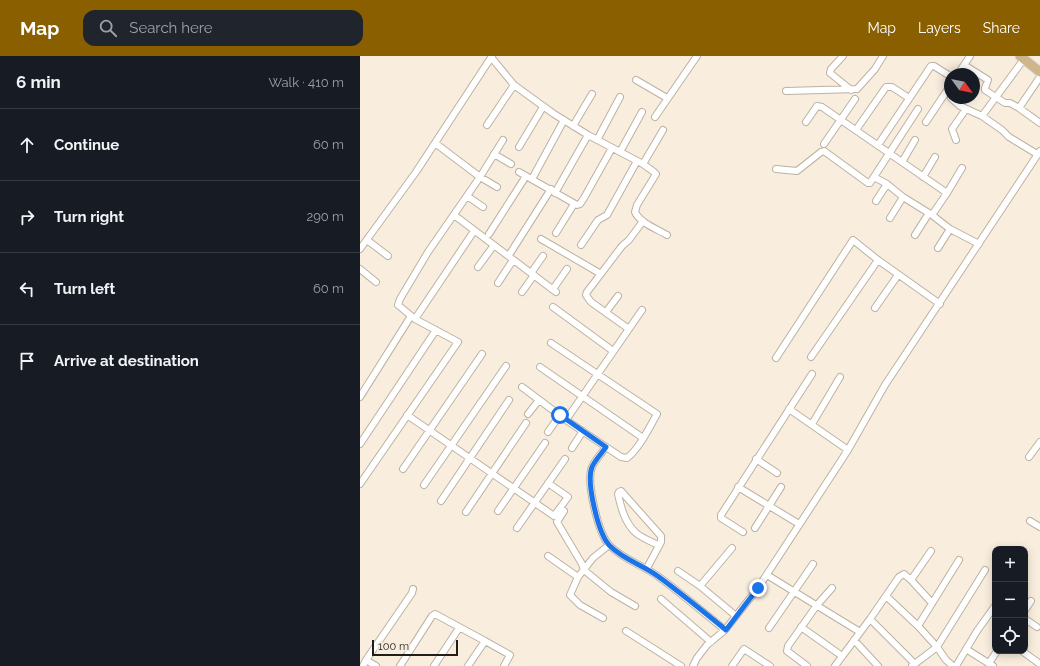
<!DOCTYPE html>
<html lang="en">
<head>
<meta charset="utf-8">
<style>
	:root { --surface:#171b24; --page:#20242c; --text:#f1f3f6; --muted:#9ea1a6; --line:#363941; --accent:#8a5f00 }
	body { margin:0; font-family:Raleway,sans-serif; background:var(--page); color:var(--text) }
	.controls { position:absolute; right:12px; bottom:12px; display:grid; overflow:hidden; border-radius:8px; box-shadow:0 2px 10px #0003 }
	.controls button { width:36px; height:36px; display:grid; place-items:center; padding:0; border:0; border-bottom:1px solid var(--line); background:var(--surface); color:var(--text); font:20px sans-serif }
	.compass { position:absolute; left:584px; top:12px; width:36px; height:36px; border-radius:50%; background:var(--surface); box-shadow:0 2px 10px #0003; rotate:123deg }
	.scale { position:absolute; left:12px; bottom:10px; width:86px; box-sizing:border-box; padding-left:4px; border:2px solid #211d18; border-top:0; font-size:11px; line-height:14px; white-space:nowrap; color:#211d18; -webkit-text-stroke:3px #f9eede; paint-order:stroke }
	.stop { position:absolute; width:12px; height:12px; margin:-9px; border:3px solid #1a73e8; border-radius:50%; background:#fff }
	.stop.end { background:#1a73e8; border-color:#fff; box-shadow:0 1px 4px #0008 }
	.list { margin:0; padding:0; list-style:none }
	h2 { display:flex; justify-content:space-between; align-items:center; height:52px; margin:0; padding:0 16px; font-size:17px }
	h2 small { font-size:13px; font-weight:400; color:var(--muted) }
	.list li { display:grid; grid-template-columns:26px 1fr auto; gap:12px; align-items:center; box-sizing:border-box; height:72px; padding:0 16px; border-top:1px solid var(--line) }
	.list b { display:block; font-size:15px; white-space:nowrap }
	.list em { font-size:13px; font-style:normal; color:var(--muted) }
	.icon { flex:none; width:22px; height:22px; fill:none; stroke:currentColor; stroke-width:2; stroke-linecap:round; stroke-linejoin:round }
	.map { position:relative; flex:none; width:680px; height:610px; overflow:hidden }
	header { display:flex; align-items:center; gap:24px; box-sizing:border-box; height:56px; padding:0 20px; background:var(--accent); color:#fff }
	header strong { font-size:19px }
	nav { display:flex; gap:22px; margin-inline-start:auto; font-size:14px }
	.search { width:280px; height:36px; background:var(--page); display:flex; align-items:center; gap:10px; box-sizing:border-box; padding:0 14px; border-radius:12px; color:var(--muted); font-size:15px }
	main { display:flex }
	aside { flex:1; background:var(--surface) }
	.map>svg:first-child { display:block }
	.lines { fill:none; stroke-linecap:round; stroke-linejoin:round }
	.minor-casing { stroke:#bcb2a2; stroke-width:8 }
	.primary-casing { stroke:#d7d6d5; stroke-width:11 }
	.minor { stroke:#fff; stroke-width:6 }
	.primary { stroke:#ceb58a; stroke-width:9 }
	.route { stroke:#1a73e8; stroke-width:5 }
</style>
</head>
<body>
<header>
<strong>Map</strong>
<div class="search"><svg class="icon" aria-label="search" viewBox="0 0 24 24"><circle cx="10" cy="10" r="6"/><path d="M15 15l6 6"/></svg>Search here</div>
<nav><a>Map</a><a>Layers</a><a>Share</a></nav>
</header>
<main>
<aside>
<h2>6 min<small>Walk · 410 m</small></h2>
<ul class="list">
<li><svg class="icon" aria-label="ahead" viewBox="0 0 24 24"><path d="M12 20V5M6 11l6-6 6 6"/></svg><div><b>Continue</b></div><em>60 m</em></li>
<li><svg class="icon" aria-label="right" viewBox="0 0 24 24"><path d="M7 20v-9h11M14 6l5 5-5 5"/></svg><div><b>Turn right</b></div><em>290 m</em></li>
<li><svg class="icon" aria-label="left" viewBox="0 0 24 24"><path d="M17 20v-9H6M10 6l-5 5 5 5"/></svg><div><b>Turn left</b></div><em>60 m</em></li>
<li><svg class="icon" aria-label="arrive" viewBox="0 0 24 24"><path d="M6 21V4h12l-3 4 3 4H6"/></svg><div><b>Arrive at destination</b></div></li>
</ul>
</aside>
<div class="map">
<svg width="680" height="610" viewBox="0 0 680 610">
	<rect width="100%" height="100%" fill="#f9eede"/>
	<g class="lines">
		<g class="minor-casing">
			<path id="minor" d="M 483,0 L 471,13 L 470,17 L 491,34
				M 131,1 L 154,29 L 194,58 L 228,79 L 283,108 L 294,116 L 296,118 L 277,149 L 275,156 C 280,167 297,173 307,179
				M 604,9 L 628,24 L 625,32 L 625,34 L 645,47 L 650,47 L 659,52 L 680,67
				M 598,18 L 610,0
				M 276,24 L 307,42
				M 426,35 L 497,33 L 515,13 L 523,0
				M 591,42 L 600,50 L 622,60 L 642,74 L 649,81 L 677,98
				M 659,52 L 680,21
				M 622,60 L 664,3
				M 295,61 L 337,0
				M 446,66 L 457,50 L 462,51 L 587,137 L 572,159 L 590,173 L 619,188
				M 566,66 L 590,30
				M 127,69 L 154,29
				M 213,70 L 232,38
				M 496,74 L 526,31 L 532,31 L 549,42
				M 237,84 L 260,41
				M 596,84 L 592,73 L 606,53
				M 75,87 L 120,121 L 137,131
				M 464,88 L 495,43
				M 518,89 L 571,10 L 574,10 L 590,20
				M 159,91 L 183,51
				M 260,96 L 282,56
				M 134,98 L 151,108
				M 542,106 L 555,84
				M 283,108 L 303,74
				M 416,113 L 437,115 L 461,96 L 464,95 L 508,127 L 510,127 L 558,53
				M 159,116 L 217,149 L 220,148 L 224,142 L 252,92
				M 514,121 L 527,128 L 543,141 L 572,159
				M 563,121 L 575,101
				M 172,123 L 204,64
				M 195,137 L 228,79
				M 587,137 L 602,112
				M 107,140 L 123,151
				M 516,145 L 527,128
				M 94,159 L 196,236
				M 530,162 L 543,141
				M 196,177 L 214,148
				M 129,178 L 166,120
				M 555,179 L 569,157
				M 181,183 L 241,218
				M 7,184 L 28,200
				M 221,189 L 238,164 L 247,159 L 277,105
				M 578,192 L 590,173
				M 0,193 L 56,116 L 132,0
				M 151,196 L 191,133
				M 118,211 L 134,189
				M 0,213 L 16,226
				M 171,217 L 183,200
				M 138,227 L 153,204
				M 193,233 L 207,213
				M 162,236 L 174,219
				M 193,251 L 253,295
				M 515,252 L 538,219
				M 246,256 L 258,240
				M 55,263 L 114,175
				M 269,273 L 231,246 L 226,239 L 227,236 L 262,190 L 269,184 L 283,165
				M 451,301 L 518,204
				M 416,302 L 493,184 L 518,204 L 580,248
				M 180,311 L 283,382
				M 162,331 L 206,364 L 261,401 L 267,402 C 279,393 289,372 297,358 L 191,287
				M 0,341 L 51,260
				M 429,353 L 488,394
				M 168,358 L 179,344
				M 47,359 L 194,460 L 208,441 L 188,427
				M 206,364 L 282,254
				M 452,368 L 480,321
				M 188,376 L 200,359
				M 0,388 L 76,274
				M 246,391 C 242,397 235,404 232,411 C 226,426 238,478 250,490 C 264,504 283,509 299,521 C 322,538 343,556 365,574
				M 212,392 L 223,375
				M 669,401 L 680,386
				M 396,403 L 417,417
				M 43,413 L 122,298
				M 0,428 L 98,286 L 55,263 L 38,249 L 40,243 L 68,196 L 120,121 L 143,84
				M 64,429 L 146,310
				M 378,431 L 439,468
				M 81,445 L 149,344
				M 138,455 L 185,387
				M 204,455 L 197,466 L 222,508 L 224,514 L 251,536 L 275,550
				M 106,456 L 166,367
				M 670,465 L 680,471
				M 157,472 L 205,403
				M 395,472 L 421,431
				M 383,476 L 361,462 L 361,459 L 452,318
				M 188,500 L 218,521
				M 287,512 L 301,486 L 301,480 L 261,435 L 259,436 L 258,438 C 261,452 265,467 276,477 C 282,482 292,486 298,489
				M 318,515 L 340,530 L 376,560
				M 407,519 L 500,576
				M 551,524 L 571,495
				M 340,530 L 372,492
				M 526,540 L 558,570 L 577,591 L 552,610
				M 301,543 L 351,586
				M 665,554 L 671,545
				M 243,562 L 220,549 L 210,539 L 218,521 L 233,502 L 249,489
				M 510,563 L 555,608
				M 665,563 L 677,571
				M 558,570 L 599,504
				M 441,571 L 482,600
				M 409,572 L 453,508
				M 266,575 L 321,610
				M 494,584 L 518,610
				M 125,585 L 150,599 L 144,610
				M 606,593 L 633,610
				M 662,595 L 680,608
				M 6,604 L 52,537 L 53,533
				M 629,607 L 637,595
				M 3,610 L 6,604 L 16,610
				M 40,610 L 72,560 L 75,558 L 125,585 L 108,610
				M 74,610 L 99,572
				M 333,610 L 337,602 L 347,589 L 365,574 L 398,532 L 488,394 L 525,329 L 680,95
				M 372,610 L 384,593 L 410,610
				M 447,610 L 427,595 L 428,590 L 457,549 L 472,532
				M 475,610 L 510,563 L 539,521 L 544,518 L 551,524 L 572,547
				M 593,610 L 586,604 L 577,591 L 625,514
				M 596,610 L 617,575 L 635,550"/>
		</g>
		<g class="primary-casing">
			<path id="primary" d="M 660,0 L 680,16"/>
		</g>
		<use href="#minor" class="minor"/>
		<use href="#primary" class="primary"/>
	</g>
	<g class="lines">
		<path class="route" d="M 200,359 L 246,391 C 242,397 235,404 232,411 C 226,426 238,478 250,490 C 264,504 283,509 299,521 C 322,538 344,556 366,574 L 398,532"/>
	</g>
</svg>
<div class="controls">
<button>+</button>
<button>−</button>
<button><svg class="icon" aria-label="locate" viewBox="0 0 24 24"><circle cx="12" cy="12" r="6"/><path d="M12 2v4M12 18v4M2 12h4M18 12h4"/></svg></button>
</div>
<svg class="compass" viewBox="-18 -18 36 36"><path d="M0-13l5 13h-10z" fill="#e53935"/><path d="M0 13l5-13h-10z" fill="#9ea1a6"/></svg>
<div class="scale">100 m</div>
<div class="stop" style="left:200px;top:359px"></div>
<div class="stop end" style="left:398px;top:532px"></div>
</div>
</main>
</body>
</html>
